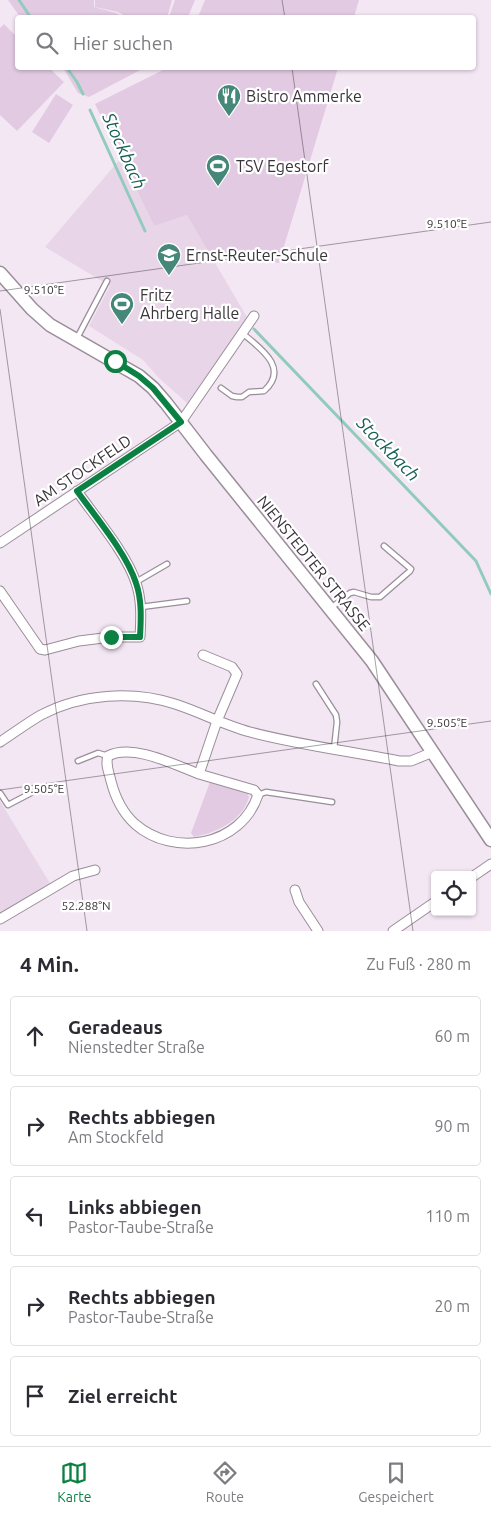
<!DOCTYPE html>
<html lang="de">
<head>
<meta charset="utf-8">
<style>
	:root { --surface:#fff; --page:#f2f2f3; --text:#2b2b33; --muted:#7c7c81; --line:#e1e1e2; --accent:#0b8043 }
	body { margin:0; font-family:Ubuntu,sans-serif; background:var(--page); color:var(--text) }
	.controls { position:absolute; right:15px; bottom:15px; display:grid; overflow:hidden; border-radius:5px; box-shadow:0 1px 4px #0004 }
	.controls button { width:45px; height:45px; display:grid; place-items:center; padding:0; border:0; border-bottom:1px solid var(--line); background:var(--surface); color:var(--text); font:25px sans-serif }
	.stop { position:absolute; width:15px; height:15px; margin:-11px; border:4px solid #0b8043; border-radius:50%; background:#fff }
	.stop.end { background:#0b8043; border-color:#fff; box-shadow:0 1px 5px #0008 }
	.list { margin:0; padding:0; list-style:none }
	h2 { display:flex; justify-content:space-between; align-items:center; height:65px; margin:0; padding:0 20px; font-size:21px }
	h2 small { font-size:16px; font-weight:400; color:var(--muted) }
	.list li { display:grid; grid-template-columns:32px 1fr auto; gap:15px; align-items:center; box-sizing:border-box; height:80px; margin:0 10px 10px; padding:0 10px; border:1px solid var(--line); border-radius:5px }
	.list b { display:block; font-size:19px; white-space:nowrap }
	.list p { margin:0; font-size:16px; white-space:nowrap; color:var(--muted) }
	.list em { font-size:16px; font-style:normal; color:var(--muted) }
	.icon { flex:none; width:28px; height:28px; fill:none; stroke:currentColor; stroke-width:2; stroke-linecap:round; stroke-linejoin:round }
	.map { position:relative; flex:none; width:491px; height:931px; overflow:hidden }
	.search { position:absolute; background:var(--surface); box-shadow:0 1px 4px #0004; left:15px; right:15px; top:15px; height:55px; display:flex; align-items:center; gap:12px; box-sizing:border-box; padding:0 18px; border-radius:5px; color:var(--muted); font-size:19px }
	.sheet { height:515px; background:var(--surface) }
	nav { display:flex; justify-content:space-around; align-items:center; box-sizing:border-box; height:70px; border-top:1px solid var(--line); background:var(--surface); font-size:14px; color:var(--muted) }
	nav a { display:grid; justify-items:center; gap:2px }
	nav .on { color:var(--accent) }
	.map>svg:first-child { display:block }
	.built { fill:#e8d6e8 }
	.green { fill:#e2cae2 }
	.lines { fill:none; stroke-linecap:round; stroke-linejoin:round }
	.stream { stroke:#92cbbd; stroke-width:3 }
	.lane-casing { stroke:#9a8e9a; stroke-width:7 }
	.street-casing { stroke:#9a8e9a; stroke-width:11 }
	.secondary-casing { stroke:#9a8e9a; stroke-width:15 }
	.lane { stroke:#fff; stroke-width:4.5 }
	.street { stroke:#fff; stroke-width:9 }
	.secondary { stroke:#fff; stroke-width:12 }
	.route { stroke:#0b8043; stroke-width:6 }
	.ticks { fill:none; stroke:#3a353a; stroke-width:1; stroke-opacity:0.45 }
	.labels { text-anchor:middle; stroke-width:4.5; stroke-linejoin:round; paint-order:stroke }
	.poi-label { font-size:16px; fill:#3a353a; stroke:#fff; text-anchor:start }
	.street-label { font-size:16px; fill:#3a353a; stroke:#fff }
	.water-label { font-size:18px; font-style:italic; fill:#166053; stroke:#fff }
	.ticks-label { font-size:12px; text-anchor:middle; fill:#3a353a; stroke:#fff; stroke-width:4.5; stroke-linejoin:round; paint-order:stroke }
</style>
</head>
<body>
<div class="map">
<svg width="491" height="931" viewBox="0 0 491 931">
	<rect width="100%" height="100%" fill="#f4e7f4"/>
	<path class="built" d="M 121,158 L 154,226 L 187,215 L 248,319 L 187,403 L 159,378 L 143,360 L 89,326 L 110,286 L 45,247 Z
		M 0,801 L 51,885 L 0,916 Z"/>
	<path class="green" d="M 8,0 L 94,0 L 94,7 L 116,13 L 123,17 L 20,17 Z
		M 95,0 L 172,0 L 167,18 L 127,17 L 118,12 L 95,7 Z
		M 175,0 L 195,0 L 188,17 L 169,17 Z
		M 205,0 L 359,0 L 354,17 L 198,17 Z
		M 4,24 L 17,37 L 18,68 L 49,68 L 64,82 L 17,131 L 0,115 L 0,28 Z
		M 63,68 L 144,68 L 89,97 L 78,93 Z
		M 167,68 L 338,68 L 279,263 L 209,253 L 187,215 L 154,226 L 95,104 Z
		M 56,94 L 73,105 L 49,143 L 32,132 Z
		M 210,782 L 247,792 L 249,797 C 243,821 215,833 194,837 L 191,833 Z"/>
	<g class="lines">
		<path class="stream" d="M 19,0 L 31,18
			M 67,68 L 77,82 L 83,94
			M 90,110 L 145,231
			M 254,329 L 476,561 L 491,594"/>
		<g class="lane-casing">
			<path id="lane" d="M 76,340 L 107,281
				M 221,388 L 232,396 L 237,397 L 242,397 L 249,392 L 264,391 C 290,368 260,348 242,333
				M 136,582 L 167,564
				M 141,607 L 187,601
				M 331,608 L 350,593 L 354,592 L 371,597 L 380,597 L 410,571 L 411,569 L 384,546
				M 316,684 L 336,715 L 337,722 L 334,749
				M 78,761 L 98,753 L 108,756
				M 0,793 L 8,805 L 31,793
				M 258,795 L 266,792 L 332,802"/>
		</g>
		<g class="street-casing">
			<path id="street" d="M 0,543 L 181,422 L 254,316
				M 0,591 L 40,649 L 45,650 L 79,641 L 111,637 L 140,637 C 141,619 142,600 136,583 C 127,554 95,517 77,491
				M 0,742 C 14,733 27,723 41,715 C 81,694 132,690 175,704 C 200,712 224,725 250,732 C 299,745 349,751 399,761 L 411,761 L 433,752
				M 199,774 C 175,765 133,743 108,756 C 105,765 109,772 111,781 C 115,797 123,813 135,824 C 174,858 241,846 258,795 L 254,790 L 199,774 L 217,721 L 237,674 L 232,667 L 203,655
				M 472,877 L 491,864
				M 295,890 L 299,902 L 318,931
				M 0,919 L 73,876 L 95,870
				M 393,931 L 435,902"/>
		</g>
		<g class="secondary-casing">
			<path id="secondary" d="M 0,273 L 32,309 L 50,325 L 139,376 L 153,388 L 166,403 L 206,455 L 372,661 L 491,840"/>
		</g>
		<use href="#lane" class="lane"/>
		<use href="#street" class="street"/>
		<use href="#secondary" class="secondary"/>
	</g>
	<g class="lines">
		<path class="route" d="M 111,637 L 140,637 C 141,619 142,600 136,583 C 127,554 95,516 77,491 L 181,422 L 153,388 L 139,376 L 115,361"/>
	</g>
	<path class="ticks" d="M 282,0 L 285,18M 292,68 L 413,931M 0,291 L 491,222M 0,309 L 87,931M 0,790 L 491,721"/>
	<defs>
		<g id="restaurant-pin" transform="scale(1.25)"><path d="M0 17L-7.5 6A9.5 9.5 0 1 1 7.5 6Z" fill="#458779" stroke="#fff"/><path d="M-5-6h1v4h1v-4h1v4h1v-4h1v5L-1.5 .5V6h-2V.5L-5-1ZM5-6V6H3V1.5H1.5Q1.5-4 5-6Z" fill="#fff"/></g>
		<g id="stadium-pin" transform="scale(1.25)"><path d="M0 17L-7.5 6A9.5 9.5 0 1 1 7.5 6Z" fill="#458779" stroke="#fff"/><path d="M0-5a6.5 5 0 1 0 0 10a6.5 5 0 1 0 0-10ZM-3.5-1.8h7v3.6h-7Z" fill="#fff"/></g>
		<g id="school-pin" transform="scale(1.25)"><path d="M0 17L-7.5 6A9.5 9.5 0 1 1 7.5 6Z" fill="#458779" stroke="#fff"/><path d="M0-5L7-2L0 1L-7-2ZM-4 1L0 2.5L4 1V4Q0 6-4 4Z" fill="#fff"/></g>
	</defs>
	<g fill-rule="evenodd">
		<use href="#restaurant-pin" x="229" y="96"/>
		<use href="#stadium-pin" x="218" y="166"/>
		<use href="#school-pin" x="169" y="255"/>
		<use href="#stadium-pin" x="122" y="304"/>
	</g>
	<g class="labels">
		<g class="poi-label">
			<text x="246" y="102">Bistro Ammerke</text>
			<text x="236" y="172">TSV Egestorf</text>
			<text x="186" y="261">Ernst-Reuter-Schule</text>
			<text x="140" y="301">Fritz<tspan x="140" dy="18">Ahrberg Halle</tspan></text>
		</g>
		<g class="street-label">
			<text transform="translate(82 470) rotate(-34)" y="6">AM STOCKFELD</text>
			<text transform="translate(314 563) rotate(51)" y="6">NIENSTEDTER STRASSE</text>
		</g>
		<g class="water-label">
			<text transform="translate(124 151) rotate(66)" y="6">Stockbach</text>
			<text transform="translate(388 449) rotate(46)" y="6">Stockbach</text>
		</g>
	</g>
	<g class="ticks-label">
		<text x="447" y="228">9.510°E</text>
		<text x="44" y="294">9.510°E</text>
		<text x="447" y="727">9.505°E</text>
		<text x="44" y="793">9.505°E</text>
		<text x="86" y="910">52.288°N</text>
	</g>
</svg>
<div class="controls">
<button><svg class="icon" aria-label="locate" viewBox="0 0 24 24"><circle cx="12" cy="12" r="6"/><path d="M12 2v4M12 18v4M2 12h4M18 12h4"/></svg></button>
</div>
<div class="stop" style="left:115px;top:361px"></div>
<div class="stop end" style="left:111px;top:637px"></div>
<div class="search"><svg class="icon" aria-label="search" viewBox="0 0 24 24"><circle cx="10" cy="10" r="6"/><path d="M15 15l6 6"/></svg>Hier suchen</div>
</div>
<section class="sheet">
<h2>4 Min.<small>Zu Fuß · 280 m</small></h2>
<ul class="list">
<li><svg class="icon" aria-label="ahead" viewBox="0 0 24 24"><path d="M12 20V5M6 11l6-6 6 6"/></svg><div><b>Geradeaus</b><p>Nienstedter Straße</p></div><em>60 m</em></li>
<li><svg class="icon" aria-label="right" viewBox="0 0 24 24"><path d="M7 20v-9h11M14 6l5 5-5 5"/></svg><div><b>Rechts abbiegen</b><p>Am Stockfeld</p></div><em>90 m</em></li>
<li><svg class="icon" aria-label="left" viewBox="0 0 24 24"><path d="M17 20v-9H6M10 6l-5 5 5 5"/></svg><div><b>Links abbiegen</b><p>Pastor-Taube-Straße</p></div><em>110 m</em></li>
<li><svg class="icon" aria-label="right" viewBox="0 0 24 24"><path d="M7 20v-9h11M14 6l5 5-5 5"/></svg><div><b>Rechts abbiegen</b><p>Pastor-Taube-Straße</p></div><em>20 m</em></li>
<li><svg class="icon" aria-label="arrive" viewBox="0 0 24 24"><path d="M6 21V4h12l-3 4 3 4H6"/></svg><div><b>Ziel erreicht</b></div></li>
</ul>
</section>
<nav>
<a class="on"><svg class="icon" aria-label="map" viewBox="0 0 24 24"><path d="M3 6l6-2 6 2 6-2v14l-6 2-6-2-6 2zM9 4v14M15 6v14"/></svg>Karte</a>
<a><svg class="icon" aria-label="directions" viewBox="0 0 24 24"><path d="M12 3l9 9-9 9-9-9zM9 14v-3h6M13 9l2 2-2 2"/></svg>Route</a>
<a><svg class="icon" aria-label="saved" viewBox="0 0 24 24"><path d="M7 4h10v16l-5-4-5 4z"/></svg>Gespeichert</a>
</nav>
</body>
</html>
